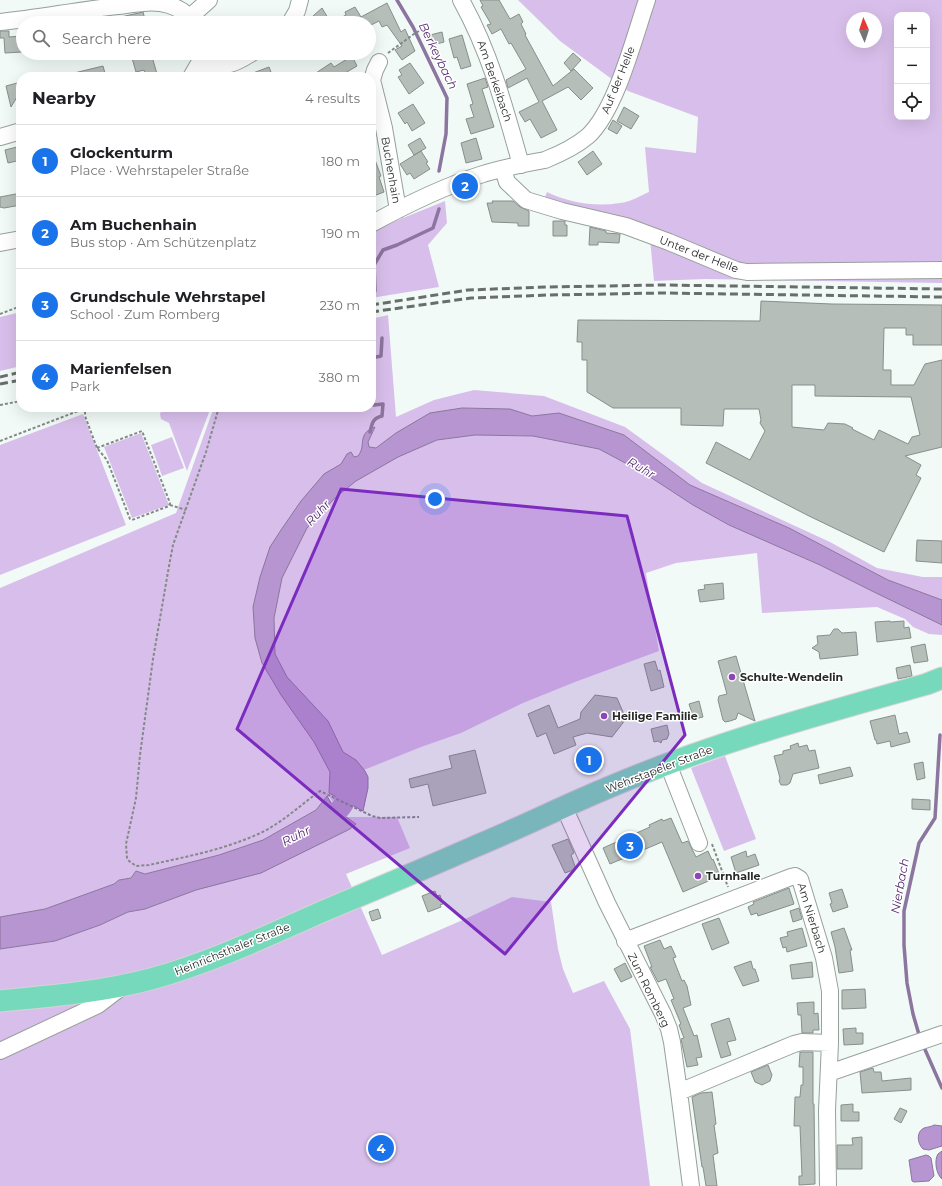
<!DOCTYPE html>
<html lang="en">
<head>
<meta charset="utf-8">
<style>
	:root { --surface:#fff; --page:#f6f6f6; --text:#202124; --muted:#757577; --line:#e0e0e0; --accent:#1a73e8 }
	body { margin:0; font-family:Montserrat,sans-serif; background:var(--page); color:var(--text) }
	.controls { position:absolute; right:12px; top:12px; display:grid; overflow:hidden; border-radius:8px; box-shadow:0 4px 16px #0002 }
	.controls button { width:36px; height:36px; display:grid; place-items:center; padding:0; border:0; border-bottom:1px solid var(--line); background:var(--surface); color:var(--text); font:20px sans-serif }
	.compass { position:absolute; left:846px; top:12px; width:36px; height:36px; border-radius:50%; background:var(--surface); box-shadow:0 4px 16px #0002; rotate:357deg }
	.you { position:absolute; left:435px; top:499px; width:14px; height:14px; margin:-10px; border:3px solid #fff; border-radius:50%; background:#1a73e8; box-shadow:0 0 0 6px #1a73e833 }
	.badge { display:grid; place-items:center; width:26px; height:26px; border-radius:50%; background:var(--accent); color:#fff; font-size:13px; font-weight:700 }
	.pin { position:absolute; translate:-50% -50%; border:2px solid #fff; box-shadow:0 1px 4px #0006 }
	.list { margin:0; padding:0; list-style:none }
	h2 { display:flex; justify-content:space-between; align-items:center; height:52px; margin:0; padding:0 16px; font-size:17px }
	h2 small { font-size:13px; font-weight:400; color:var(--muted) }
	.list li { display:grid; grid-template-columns:26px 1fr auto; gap:12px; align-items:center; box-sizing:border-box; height:72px; padding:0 16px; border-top:1px solid var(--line) }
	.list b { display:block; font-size:15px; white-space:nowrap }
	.list p { margin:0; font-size:13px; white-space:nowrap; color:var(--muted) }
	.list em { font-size:13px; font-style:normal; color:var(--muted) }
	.icon { flex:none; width:22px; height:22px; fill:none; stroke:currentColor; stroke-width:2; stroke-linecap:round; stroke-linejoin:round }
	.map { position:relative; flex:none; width:942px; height:1186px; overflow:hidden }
	.search { position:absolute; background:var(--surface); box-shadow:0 4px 16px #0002; left:16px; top:16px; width:360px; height:44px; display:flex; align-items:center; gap:10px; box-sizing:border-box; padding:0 14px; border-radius:22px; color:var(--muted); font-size:15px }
	.panel { position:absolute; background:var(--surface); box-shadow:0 4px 16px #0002; left:16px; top:72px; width:360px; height:340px; border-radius:16px }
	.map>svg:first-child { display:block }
	.green { fill:#d8bfeb; fill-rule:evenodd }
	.water { fill:#b795d0; stroke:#8c759e }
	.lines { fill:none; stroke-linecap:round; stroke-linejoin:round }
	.stream { stroke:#8c759e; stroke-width:3.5 }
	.river { stroke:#b795d0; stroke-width:20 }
	.building { fill:#b6beba; stroke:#878f8b; fill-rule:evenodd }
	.minor-casing { stroke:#98a09c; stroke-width:18 }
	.major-casing { stroke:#d4d4d4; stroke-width:23 }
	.path { stroke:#838987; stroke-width:2; stroke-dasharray:3 2; stroke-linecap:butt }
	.minor { stroke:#fff; stroke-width:16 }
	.major { stroke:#77d9bc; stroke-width:21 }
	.rail { stroke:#696e6c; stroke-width:3; stroke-dasharray:8 4; stroke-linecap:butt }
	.marked { fill:#7b2cbf; fill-opacity:0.2; stroke:#7b2cbf; stroke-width:3; stroke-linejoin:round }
	.poi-dot { fill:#8d45b8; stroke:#fff; stroke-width:1.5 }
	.labels { text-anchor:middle; stroke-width:3; stroke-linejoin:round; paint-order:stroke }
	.street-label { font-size:11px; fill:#262928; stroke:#fff }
	.poi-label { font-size:11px; font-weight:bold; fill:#262928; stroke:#fff; text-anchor:start }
	.water-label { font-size:12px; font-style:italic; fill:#552970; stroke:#fff }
</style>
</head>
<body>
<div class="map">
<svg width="942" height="1186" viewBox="0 0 942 1186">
	<rect width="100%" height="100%" fill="#f1faf6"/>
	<path class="green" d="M 518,0 L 942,0 L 942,269 L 736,274 L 942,272 L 942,283 L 705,279 L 654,281 L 649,228 L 613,214 L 544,200 L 547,192 C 570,203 595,207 620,203 C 630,202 640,196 649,192 L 645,147 L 696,153 L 698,117 L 628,91 L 560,41 ZM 897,15 L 927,15 L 927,117 L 897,117 ZM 852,18 L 876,18 L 876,42 L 852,42 Z
		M 445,201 L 447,223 L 428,245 L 439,287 L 371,298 L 371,231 Z
		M 21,312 L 21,366 L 0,371 L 0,317 Z
		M 388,315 L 396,417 L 434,400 L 474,390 L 544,396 L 625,427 L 702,483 L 830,542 L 877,568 L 923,577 L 942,577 L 942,600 L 888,580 L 789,528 L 690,485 L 624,435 L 560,413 L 532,416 L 510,409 L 462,408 L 398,456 L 437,440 L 475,435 L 534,436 L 599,449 L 644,473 L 693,505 L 729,525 L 820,565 L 874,592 L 942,625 L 942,635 L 929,634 L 913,627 L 905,619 L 877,607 L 762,613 L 757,553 L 676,563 L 646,573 L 659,651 L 575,682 L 523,703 L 461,733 L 421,747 L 344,778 L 336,807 L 328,794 L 316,810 L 263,840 L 219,855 L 145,874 L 136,871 L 131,878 L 119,880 L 114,884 L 45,909 L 0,917 L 0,588 L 176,513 L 214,407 L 371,407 L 371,319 Z
		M 163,407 L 211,407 L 187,471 L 169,423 L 161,419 L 160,414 Z
		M 83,414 L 126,525 L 0,575 L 0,445 Z
		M 141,433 L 169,505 L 132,518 L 104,447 Z
		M 172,437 L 184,468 L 162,476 L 151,445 Z
		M 725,756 L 756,839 L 724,851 L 691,768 Z
		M 346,817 L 397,817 L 410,848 L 346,874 L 382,955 L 465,919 L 512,897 L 551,902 L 558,949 L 563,969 L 573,993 L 604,981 L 630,1029 L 650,1186 L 0,1186 L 0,949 L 55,941 L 100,925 L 128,912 L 145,909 L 196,890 L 356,824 Z"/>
	<path class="water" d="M 462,408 L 510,409 L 532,416 L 559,413 L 624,435 L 690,485 L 789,528 L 888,580 L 942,600 L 942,625 L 874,592 L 820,565 L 729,525 L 693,505 L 644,473 L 599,449 L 533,436 L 475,435 L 437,440 L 398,457 L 356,481 L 336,497 L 307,528 L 282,578 L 274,618 L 275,654 L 287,677 L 328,721 L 343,752 L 356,760 L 365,771 L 368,777 L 368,788 L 363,811 L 329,793 L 330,772 L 314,742 L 281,695 L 262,663 L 255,638 L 253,607 L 260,577 L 270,547 L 281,530 L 301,501 L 324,474 L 341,464 L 347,454 L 351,452 L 354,457 L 358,456 C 367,445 356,434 375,427 L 368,442 L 369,447 L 376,448 L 396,433 L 430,413 Z
		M 327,796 L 335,809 L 356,824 L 350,829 L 261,873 L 196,890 L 145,909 L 128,912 L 100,925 L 55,941 L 0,949 L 0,917 L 45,909 L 114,884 L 119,880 L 131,878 L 136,871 L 145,874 L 219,855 L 263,840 L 316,810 Z
		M 934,1125 L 942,1126 L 942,1146 L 929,1150 L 923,1149 C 917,1143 916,1132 924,1128 C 927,1127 931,1127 934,1125 Z
		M 942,1151 L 942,1179 C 936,1174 934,1160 938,1154 Z
		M 926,1155 L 929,1156 L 931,1158 L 934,1176 L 929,1181 L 914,1182 L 912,1181 L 909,1160 Z"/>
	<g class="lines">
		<path class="stream" d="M 397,0 L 413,27 L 447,98 L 446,134 L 439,171
			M 375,291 L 374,265 L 383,250 L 397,245 L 433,228 L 439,209
			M 371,358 L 381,356 L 382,338
			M 370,432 C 372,423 373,418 382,416 L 383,404 L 374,405 L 371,402
			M 920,1038 L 913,1014 L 907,983 L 904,945 L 904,911 L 919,843 L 935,818 L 940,735
			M 923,1045 L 942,1088"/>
		<path class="river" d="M 316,827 C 336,815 355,803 343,776"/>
	</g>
	<path class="building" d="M 480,0 L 499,0 L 510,19 L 519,14 L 523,22 L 521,24 L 526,34 L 525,35 L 553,86 L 574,69 L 593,88 L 581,100 L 568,87 L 542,101 L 557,130 L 541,138 L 530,119 L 525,122 L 519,112 L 539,102 L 527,78 L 508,88 L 506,80 L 526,69 L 511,43 L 509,44 L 501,29 L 492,34 L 487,25 L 491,24 L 481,7 L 483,6 Z
		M 387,3 L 401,32 L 405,29 L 415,51 L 402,60 L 395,50 L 402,46 L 387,25 L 382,27 L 379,21 L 371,25 L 370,23 L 331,23 L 346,15 L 345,12 L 355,7 L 361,17 Z
		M 322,8 L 331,23 L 319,23 L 313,16 Z
		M 143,12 L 146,23 L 113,23 L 112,19 Z
		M 0,31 L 9,31 L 9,37 L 21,36 L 22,52 L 5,53 L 4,38 L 0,38 Z
		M 442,32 L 444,42 L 433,45 L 430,35 Z
		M 462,35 L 471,66 L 461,69 L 457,57 L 454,58 L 449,39 Z
		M 151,53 L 157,74 L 146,77 L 144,70 L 136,72 L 132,58 Z
		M 573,53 L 581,60 L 571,71 L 564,63 Z
		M 352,56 L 357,66 L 340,76 L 341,77 L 310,77 L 331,63 L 334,67 Z
		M 410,63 L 424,83 L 409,94 L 398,77 L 402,75 L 399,70 Z
		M 103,66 L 106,77 L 70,77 L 70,74 Z
		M 269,67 L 273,77 L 245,77 L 245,76 Z
		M 485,78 L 488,87 L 482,89 L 494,127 L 471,134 L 466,119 L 474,117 L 470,105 L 473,104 L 467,84 Z
		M 21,82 L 21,96 L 17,97 L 11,107 L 6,86 Z
		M 413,104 L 425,123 L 412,131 L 407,122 L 405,124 L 398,113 Z
		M 624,107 L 639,116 L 631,129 L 617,121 Z
		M 613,120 L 622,126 L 617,134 L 608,129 Z
		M 420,138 L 426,148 L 414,155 L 408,145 Z
		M 476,138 L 482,159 L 466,163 L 461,143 Z
		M 21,146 L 21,160 L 8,163 L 5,150 Z
		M 421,151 L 428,162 L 426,163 L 430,169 L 414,179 L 410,173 L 407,175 L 400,164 Z
		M 593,151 L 602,164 L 587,175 L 578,162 Z
		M 372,152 L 381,176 L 379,177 L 384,192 L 371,197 Z
		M 21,193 L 21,205 L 4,208 L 0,207 L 0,197 Z
		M 492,201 L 513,201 L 520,207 L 529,211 L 529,226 L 518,226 L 518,223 L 492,222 L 487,203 L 493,203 Z
		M 553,221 L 565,221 L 565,225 L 567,225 L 567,236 L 553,236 Z
		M 590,227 L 606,231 L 606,233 L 620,234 L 619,243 L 598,242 L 598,245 L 589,245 Z
		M 761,301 L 832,304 L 942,305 L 942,345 L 913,345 L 913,335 L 906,335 L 906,328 L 884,328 L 883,370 L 891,370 L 891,385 L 914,385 L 925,364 L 942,360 L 942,447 L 905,456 L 921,465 L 916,475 L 921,478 L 884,552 L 809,516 L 706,463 L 716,442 L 750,460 L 765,431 L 760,423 L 761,420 L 759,409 L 724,409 L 723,426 L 681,425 L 681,408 L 613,408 L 587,392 L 587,360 L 582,360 L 582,342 L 577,342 L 578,320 L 760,321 ZM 792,385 L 815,385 L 815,396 L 911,397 L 920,435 L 912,437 L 908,444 L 879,430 L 874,440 L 852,429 L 853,428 L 845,424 L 828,423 L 824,430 L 792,427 Z
		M 917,540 L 942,541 L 942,563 L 916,561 Z
		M 723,583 L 724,599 L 700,602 L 698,590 L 705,589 L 704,585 Z
		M 890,621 L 890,622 L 904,621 L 904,628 L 909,627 L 911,638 L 877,642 L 875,622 Z
		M 834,629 L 838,629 L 842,633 L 856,632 L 858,655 L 820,659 L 819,652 L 812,648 L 818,644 L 817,636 L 830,635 Z
		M 925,644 L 928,661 L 914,663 L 911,647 Z
		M 736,656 L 755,721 L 738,713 L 736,719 L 730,721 L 725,722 L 723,720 L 718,700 L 719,696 L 727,694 L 718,661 Z
		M 655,661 L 658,671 L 660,670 L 664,687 L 651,691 L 644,664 Z
		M 910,665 L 912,676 L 898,679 L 896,668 Z
		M 595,695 L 617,698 L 626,719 L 612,737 L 587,733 L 573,737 L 576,745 L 554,754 L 546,733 L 537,737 L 528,714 L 549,705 L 558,728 L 580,719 L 581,712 Z
		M 699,701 L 703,717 L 694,719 L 689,704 Z
		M 895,715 L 899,734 L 907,732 L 910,742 L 891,747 L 890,741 L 877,744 L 876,740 L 875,740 L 870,721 Z
		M 667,725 L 669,734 L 667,739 L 662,740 L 661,743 L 658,741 L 654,742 L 651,729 Z
		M 798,743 L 799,747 L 807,745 L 809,751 L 815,750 L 819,768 L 793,774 L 790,783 L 787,785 L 781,785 L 779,781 L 780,778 L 774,756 L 783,754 L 783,751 L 791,749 L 790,746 Z
		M 475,750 L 486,793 L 433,806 L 428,784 L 411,788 L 409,779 L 452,768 L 449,756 Z
		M 923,762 L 925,778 L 917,780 L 914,764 Z
		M 850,767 L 853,776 L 820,784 L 818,775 Z
		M 912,799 L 930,800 L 930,810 L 912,809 Z
		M 671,818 L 682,843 L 688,841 L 696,857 L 708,851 L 712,860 L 713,859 L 720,876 L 683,892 L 662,842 L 610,864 L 603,848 L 650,827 L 649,825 L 662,819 L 663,821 Z
		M 568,839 L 574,853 L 571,855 L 576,869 L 565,873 L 552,845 Z
		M 746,851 L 747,857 L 755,854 L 759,865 L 736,873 L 731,857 Z
		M 789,888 L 794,904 L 758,916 L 757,913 L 751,915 L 748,907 L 754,904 L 753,902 Z
		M 842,889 L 848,907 L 833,912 L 830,904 L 832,903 L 829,893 Z
		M 435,891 L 437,896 L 440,895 L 443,904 L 440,905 L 441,907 L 428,912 L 422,896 Z
		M 799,908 L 802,919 L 793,922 L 790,911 Z
		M 378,909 L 381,918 L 372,921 L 369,912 Z
		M 719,918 L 729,943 L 712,950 L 702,924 Z
		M 802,928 L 807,946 L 787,952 L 786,947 L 783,948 L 780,938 L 788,936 L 787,932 Z
		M 844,928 L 852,950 L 850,950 L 853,971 L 839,973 L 835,947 L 831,932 Z
		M 660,940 L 664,949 L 671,946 L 676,957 L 673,958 L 682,981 L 684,980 L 687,986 L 691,1005 L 683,1008 L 694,1036 L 697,1035 L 702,1057 L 696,1058 L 698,1065 L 687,1067 L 681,1039 L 684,1038 L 679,1025 L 681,1024 L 671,1000 L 674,999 L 666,979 L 658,982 L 650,967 L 652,967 L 644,946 Z
		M 751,961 L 753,969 L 755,969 L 759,981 L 743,986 L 734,967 Z
		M 812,962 L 813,977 L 792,979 L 790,965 Z
		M 625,963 L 632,977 L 621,982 L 614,969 Z
		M 865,989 L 866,1008 L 842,1009 L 842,990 Z
		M 814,1002 L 814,1014 L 818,1013 L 819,1030 L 813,1030 L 813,1033 L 802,1033 L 801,1015 L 798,1015 L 797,1003 Z
		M 729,1018 L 736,1040 L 727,1042 L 731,1055 L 721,1058 L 711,1024 Z
		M 856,1028 L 856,1033 L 863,1033 L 863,1044 L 844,1045 L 843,1029 Z
		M 800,1052 L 813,1052 L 813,1104 L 814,1104 L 815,1184 L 799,1185 L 799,1176 L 802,1176 L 800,1126 L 794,1126 L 795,1097 L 800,1097 L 801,1085 L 803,1085 L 803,1067 L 799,1067 Z
		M 768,1065 L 772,1075 L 770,1081 L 762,1085 L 755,1082 L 751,1072 Z
		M 873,1068 L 874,1072 L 881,1072 L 882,1081 L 911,1078 L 911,1090 L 862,1093 L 860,1072 Z
		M 712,1092 L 716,1124 L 714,1125 L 718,1153 L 713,1155 L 717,1186 L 706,1186 L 703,1167 L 702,1167 L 692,1097 L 701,1093 Z
		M 853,1104 L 853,1112 L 859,1112 L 859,1121 L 841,1121 L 841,1105 Z
		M 900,1108 L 907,1111 L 901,1123 L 894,1119 Z
		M 862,1137 L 862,1169 L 837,1169 L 837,1145 L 853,1145 L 852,1138 Z"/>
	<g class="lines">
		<g class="minor-casing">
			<path id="minor" d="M 461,0 C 490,52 505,108 521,165
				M 190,17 L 209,0
				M 0,22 C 40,18 78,10 118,6 C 134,4 153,0 169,5 C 179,8 188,14 193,23
				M 290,23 L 297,11 L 300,0
				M 379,62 L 375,70 L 372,80 L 384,128 L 398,210
				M 191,77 L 198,65 C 224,67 230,67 252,53
				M 0,137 L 21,131
				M 503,169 L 507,182 L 526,200 L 562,211 L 626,226 L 669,242 L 736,270 L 747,272 L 942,270
				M 371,224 C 406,205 442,187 480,175 C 501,168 523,164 545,160 C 560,154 575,147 588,136 C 616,110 634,38 647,0
				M 0,243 L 21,239
				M 668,764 L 699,843
				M 564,807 L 607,903 L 663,1014 L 669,1029 L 672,1042 L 679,1092 L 691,1186
				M 625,941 L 791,877 L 795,876 L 800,879 L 824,958 L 830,991 L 830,1043 L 827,1110 L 828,1186
				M 0,1051 L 98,1005 L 123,986
				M 829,1073 L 942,1034
				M 679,1092 L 794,1044 L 802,1042 L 830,1043"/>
		</g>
		<g class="major-casing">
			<path id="major" d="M 0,1001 C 51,996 102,992 151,979 C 212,962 269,935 326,910 C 376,889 426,868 476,846 C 522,827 566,805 612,786 C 713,743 821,714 927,684 L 942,678"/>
		</g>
		<path class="path" d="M 388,53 L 414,34 L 429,25
			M 0,314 L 21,306
			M 0,405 L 21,401
			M 87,407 L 85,412 L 85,416 L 97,448 L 107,460 L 130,519 L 132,520 L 169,506 L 170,503 L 142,431 L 97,448
			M 219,407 L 206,452 L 173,545 L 169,566 L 153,659 L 140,755 L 136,798 L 126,844 L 127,858 L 129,861 L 136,866 L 149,865 C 185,857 222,850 256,835 C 280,825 299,806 320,791 L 372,816 L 380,818 L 419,817
			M 0,441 L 86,408
			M 170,505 L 186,510
			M 712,844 L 728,887"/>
		<use href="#minor" class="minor"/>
		<use href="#major" class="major"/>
		<path class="rail" d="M 371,305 L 468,290 L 547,287 L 663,285 L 942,289
			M 371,312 L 471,298 L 549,295 L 662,293 L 942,297
			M 0,377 L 21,372
			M 0,384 L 21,380"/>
	</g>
	<path class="marked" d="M 341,489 L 627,516 L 685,735 L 505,954 L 237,729 Z"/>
	<g class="poi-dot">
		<circle cx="732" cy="677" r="4"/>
		<circle cx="604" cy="716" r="4"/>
		<circle cx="698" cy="876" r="4"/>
	</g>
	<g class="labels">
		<g class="street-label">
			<text transform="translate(618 80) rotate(-68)" y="4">Auf der Helle</text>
			<text transform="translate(495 81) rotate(71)" y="4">Am Berkeibach</text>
			<text transform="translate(391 170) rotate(80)" y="4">Buchenhain</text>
			<text transform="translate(699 254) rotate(21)" y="4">Unter der Helle</text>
			<text transform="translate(659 769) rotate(-21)" y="4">Wehrstapeler Straße</text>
			<text transform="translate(812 918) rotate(73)" y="4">Am Nierbach</text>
			<text transform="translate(232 949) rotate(-22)" y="4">Heinrichsthaler Straße</text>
			<text transform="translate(649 990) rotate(64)" y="4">Zum Romberg</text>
		</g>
		<g class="poi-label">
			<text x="740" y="681">Schulte-Wendelin</text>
			<text x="612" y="720">Heilige Familie</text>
			<text x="706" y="880">Turnhalle</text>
		</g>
		<g class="water-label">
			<text transform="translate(438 56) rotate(64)" y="4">Berkeybach</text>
			<text transform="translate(641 468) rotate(30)" y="4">Ruhr</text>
			<text transform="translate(318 513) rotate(-47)" y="4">Ruhr</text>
			<text transform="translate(296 836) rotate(-27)" y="4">Ruhr</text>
			<text transform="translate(900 886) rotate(-80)" y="4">Nierbach</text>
		</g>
	</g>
</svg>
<div class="controls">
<button>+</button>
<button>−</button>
<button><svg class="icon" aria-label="locate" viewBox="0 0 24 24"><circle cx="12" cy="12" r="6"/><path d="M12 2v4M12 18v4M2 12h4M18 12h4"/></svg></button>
</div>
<svg class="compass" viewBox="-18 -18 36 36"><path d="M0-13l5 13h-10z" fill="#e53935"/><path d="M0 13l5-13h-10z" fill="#757577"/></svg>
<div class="you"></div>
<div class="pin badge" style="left:589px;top:760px">1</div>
<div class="pin badge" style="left:465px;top:186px">2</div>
<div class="pin badge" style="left:630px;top:846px">3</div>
<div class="pin badge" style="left:381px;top:1148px">4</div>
<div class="search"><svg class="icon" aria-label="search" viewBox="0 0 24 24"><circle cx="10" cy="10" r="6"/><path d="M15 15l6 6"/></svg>Search here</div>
<section class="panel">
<h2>Nearby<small>4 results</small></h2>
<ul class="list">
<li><span class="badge">1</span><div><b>Glockenturm</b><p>Place · Wehrstapeler Straße</p></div><em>180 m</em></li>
<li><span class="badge">2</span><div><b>Am Buchenhain</b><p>Bus stop · Am Schützenplatz</p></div><em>190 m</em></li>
<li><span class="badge">3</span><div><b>Grundschule Wehrstapel</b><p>School · Zum Romberg</p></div><em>230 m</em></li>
<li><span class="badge">4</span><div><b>Marienfelsen</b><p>Park</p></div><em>380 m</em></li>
</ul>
</section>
</div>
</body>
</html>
